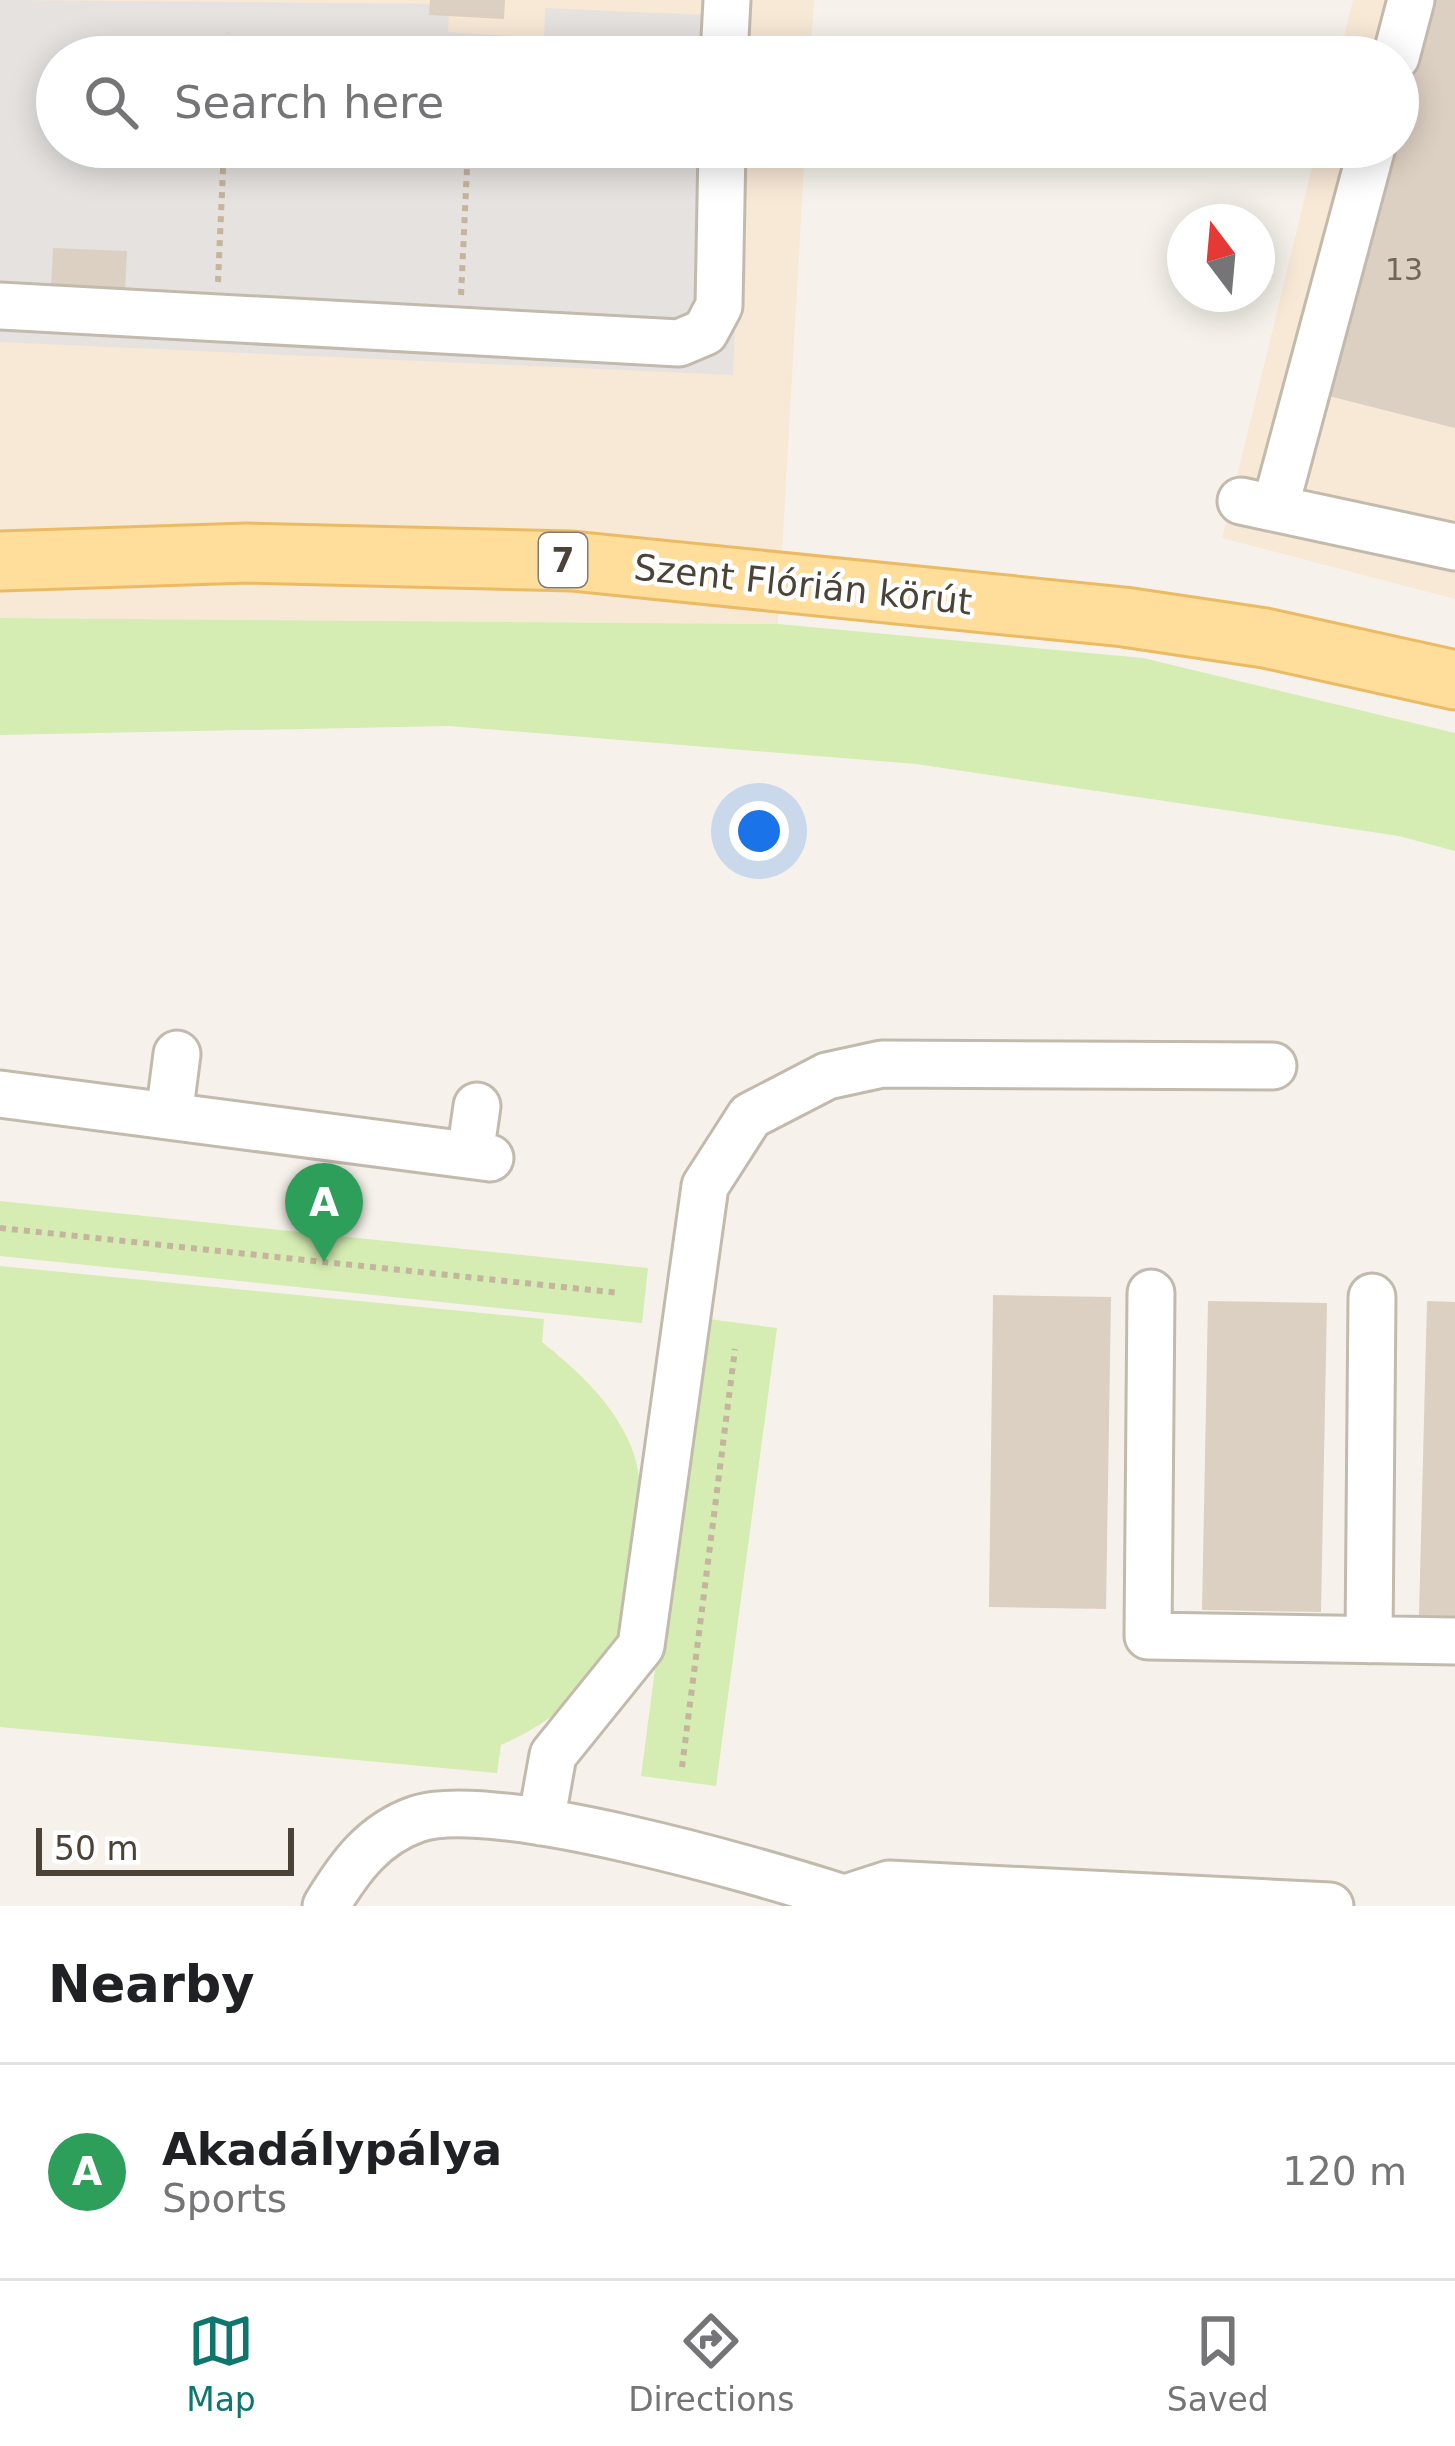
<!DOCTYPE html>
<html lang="en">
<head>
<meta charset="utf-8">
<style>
	:root { --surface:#fff; --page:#f2f2f2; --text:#202124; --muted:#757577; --line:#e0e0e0; --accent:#0f766e }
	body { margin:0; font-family:"DejaVu Sans",sans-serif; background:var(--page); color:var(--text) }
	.compass { position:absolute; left:1167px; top:204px; width:108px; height:108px; border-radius:50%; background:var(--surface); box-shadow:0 6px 30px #0003; rotate:344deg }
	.scale { position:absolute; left:36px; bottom:30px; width:258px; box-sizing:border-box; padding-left:12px; border:6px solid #4b4338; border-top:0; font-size:33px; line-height:42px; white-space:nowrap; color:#4b4338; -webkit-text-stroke:9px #fff; paint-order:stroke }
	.you { position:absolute; left:759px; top:831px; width:42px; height:42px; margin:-30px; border:9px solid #fff; border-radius:50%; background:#1a73e8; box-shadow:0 0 0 18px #1a73e833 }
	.badge { display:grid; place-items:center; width:78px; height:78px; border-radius:50%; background:var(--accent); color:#fff; font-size:39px; font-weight:700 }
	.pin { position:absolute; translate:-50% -99px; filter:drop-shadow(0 3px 6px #0008) }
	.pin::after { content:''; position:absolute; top:63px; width:42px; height:36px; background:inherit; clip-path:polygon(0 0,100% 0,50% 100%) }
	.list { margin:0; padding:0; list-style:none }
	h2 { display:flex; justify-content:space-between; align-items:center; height:156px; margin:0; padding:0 48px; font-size:51px }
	h2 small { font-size:39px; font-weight:400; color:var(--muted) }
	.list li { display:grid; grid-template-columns:78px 1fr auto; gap:36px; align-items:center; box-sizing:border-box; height:216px; padding:0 48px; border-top:3px solid var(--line) }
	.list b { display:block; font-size:45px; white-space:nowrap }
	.list p { margin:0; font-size:39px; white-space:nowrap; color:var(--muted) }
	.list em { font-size:39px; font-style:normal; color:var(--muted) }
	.icon { flex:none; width:66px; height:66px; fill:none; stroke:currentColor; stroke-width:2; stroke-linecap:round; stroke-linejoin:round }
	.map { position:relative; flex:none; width:1455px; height:1906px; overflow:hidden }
	.search { position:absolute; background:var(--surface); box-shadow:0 6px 30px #0003; left:36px; right:36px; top:36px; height:132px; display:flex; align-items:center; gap:30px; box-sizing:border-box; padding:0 42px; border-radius:66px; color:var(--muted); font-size:45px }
	.sheet { height:372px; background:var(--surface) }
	nav { display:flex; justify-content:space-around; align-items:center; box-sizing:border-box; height:168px; border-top:3px solid var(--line); background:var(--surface); font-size:33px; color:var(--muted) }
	nav a { display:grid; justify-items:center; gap:6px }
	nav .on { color:var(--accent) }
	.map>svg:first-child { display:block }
	.commercial { fill:#f8e8d6 }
	.green { fill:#d5ecb2 }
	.parking { fill:#e5e2df }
	.building { fill:#dcd0c2 }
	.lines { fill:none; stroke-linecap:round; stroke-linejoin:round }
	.minor-casing { stroke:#c2baac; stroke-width:51 }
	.major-casing { stroke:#ebbb64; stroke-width:63 }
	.path { stroke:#c5b59d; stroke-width:6; stroke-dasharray:6 6; stroke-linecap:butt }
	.minor { stroke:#fff; stroke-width:45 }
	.major { stroke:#ffdd9b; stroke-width:57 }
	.labels { text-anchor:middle; stroke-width:9; stroke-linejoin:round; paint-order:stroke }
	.number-label { font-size:30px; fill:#6f665a }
	.shield { fill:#fff; stroke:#817b74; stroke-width:3 }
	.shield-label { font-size:33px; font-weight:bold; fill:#4b4338 }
	.street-label { font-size:36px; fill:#4b4338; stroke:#fff }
</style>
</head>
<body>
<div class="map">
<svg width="1455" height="1906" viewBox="0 0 1455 1906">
	<rect width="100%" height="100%" fill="#f6f2eb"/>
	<path class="commercial" d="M 0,0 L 814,0 L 810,57 L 57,57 L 57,147 L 805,147 L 778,624 L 0,618 Z
		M 1353,0 L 1455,0 L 1455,599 L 1222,538 L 1317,147 L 1398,147 L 1398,57 L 1339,57 Z"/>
	<path class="green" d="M 0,618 L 778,624 L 1143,658 L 1455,733 L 1455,851 L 1399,836 L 916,764 L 449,726 L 0,735 Z
		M 0,1201 L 648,1268 L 642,1323 L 0,1256 Z
		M 0,1266 L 544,1319 L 542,1342 C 578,1371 613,1403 631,1446 C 643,1476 641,1506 639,1537 C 637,1561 638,1588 633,1611 C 618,1671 555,1722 501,1745 L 497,1773 L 0,1727 Z
		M 701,1318 L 777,1328 L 716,1786 L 641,1776 Z"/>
	<path class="parking" d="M 0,0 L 449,4 L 448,32 L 544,38 L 545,8 L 749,17 L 748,57 L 57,57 L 57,147 L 743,147 L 733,375 L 0,342 Z"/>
	<path class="building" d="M 430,0 L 505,0 L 504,19 L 429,15 Z
		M 1424,0 L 1455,0 L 1455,428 L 1321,394 L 1385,147 L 1398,147 L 1398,99 Z
		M 53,248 L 127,251 L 125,292 L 51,289 Z
		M 993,1295 L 1111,1297 L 1106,1609 L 989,1607 Z
		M 1208,1301 L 1327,1303 L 1321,1612 L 1202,1610 Z
		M 1427,1301 L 1455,1302 L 1455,1616 L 1419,1615 Z"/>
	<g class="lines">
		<g class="minor-casing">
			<path id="minor" d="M 724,57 L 727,0
				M 1396,57 L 1411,0
				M 0,306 L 679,343 L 705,332 L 719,306 L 722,147
				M 1241,501 L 1455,547
				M 1275,508 L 1372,147
				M 0,1094 L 490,1158
				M 169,1116 L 177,1054
				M 470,1155 L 477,1106
				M 1151,1293 L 1148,1636 L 1455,1641
				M 1369,1640 L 1372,1297
				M 541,1822 L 553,1755 L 641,1646 L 705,1186 L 750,1116 L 827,1076 L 882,1064 L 1273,1066
				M 326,1906 C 349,1868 373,1834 417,1819 C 491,1793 759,1871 840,1897
				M 821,1906 L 889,1884 L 1330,1906"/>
		</g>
		<g class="major-casing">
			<path id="major" d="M 0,561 L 248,553 L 572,561 L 1124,617 L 1265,638 L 1455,680"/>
		</g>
		<path class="path" d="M 228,57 L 229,33
			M 472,57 L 473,46
			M 218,282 L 224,147
			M 461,295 L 468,147
			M 0,1228 L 620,1293
			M 682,1767 L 735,1349"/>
		<use href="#minor" class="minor"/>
		<use href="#major" class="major"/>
	</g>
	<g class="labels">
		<g class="number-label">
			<text x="1404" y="280">13</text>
		</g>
		<rect class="shield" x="539" y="533" width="48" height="54" rx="9"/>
		<g class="shield-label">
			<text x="563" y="572">7</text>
		</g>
		<g class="street-label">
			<text transform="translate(803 584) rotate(6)" y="13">Szent Flórián körút</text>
		</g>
	</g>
</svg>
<svg class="compass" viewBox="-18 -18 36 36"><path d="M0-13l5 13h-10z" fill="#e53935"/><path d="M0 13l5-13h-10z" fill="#757577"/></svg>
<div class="scale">50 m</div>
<div class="you"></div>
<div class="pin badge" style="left:324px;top:1262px;background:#2e9e5b">A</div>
<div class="search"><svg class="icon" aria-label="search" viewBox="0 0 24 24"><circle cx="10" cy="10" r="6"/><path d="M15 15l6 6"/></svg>Search here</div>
</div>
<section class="sheet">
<h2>Nearby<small></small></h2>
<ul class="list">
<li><span class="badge" style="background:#2e9e5b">A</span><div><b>Akadálypálya</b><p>Sports</p></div><em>120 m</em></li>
</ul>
</section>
<nav>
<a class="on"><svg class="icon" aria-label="map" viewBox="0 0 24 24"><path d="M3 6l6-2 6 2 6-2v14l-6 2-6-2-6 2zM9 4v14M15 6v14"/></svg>Map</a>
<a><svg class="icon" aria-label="directions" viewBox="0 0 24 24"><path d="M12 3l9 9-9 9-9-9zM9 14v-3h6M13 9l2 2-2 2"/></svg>Directions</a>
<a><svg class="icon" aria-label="saved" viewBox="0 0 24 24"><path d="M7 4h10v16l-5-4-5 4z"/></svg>Saved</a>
</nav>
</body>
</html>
